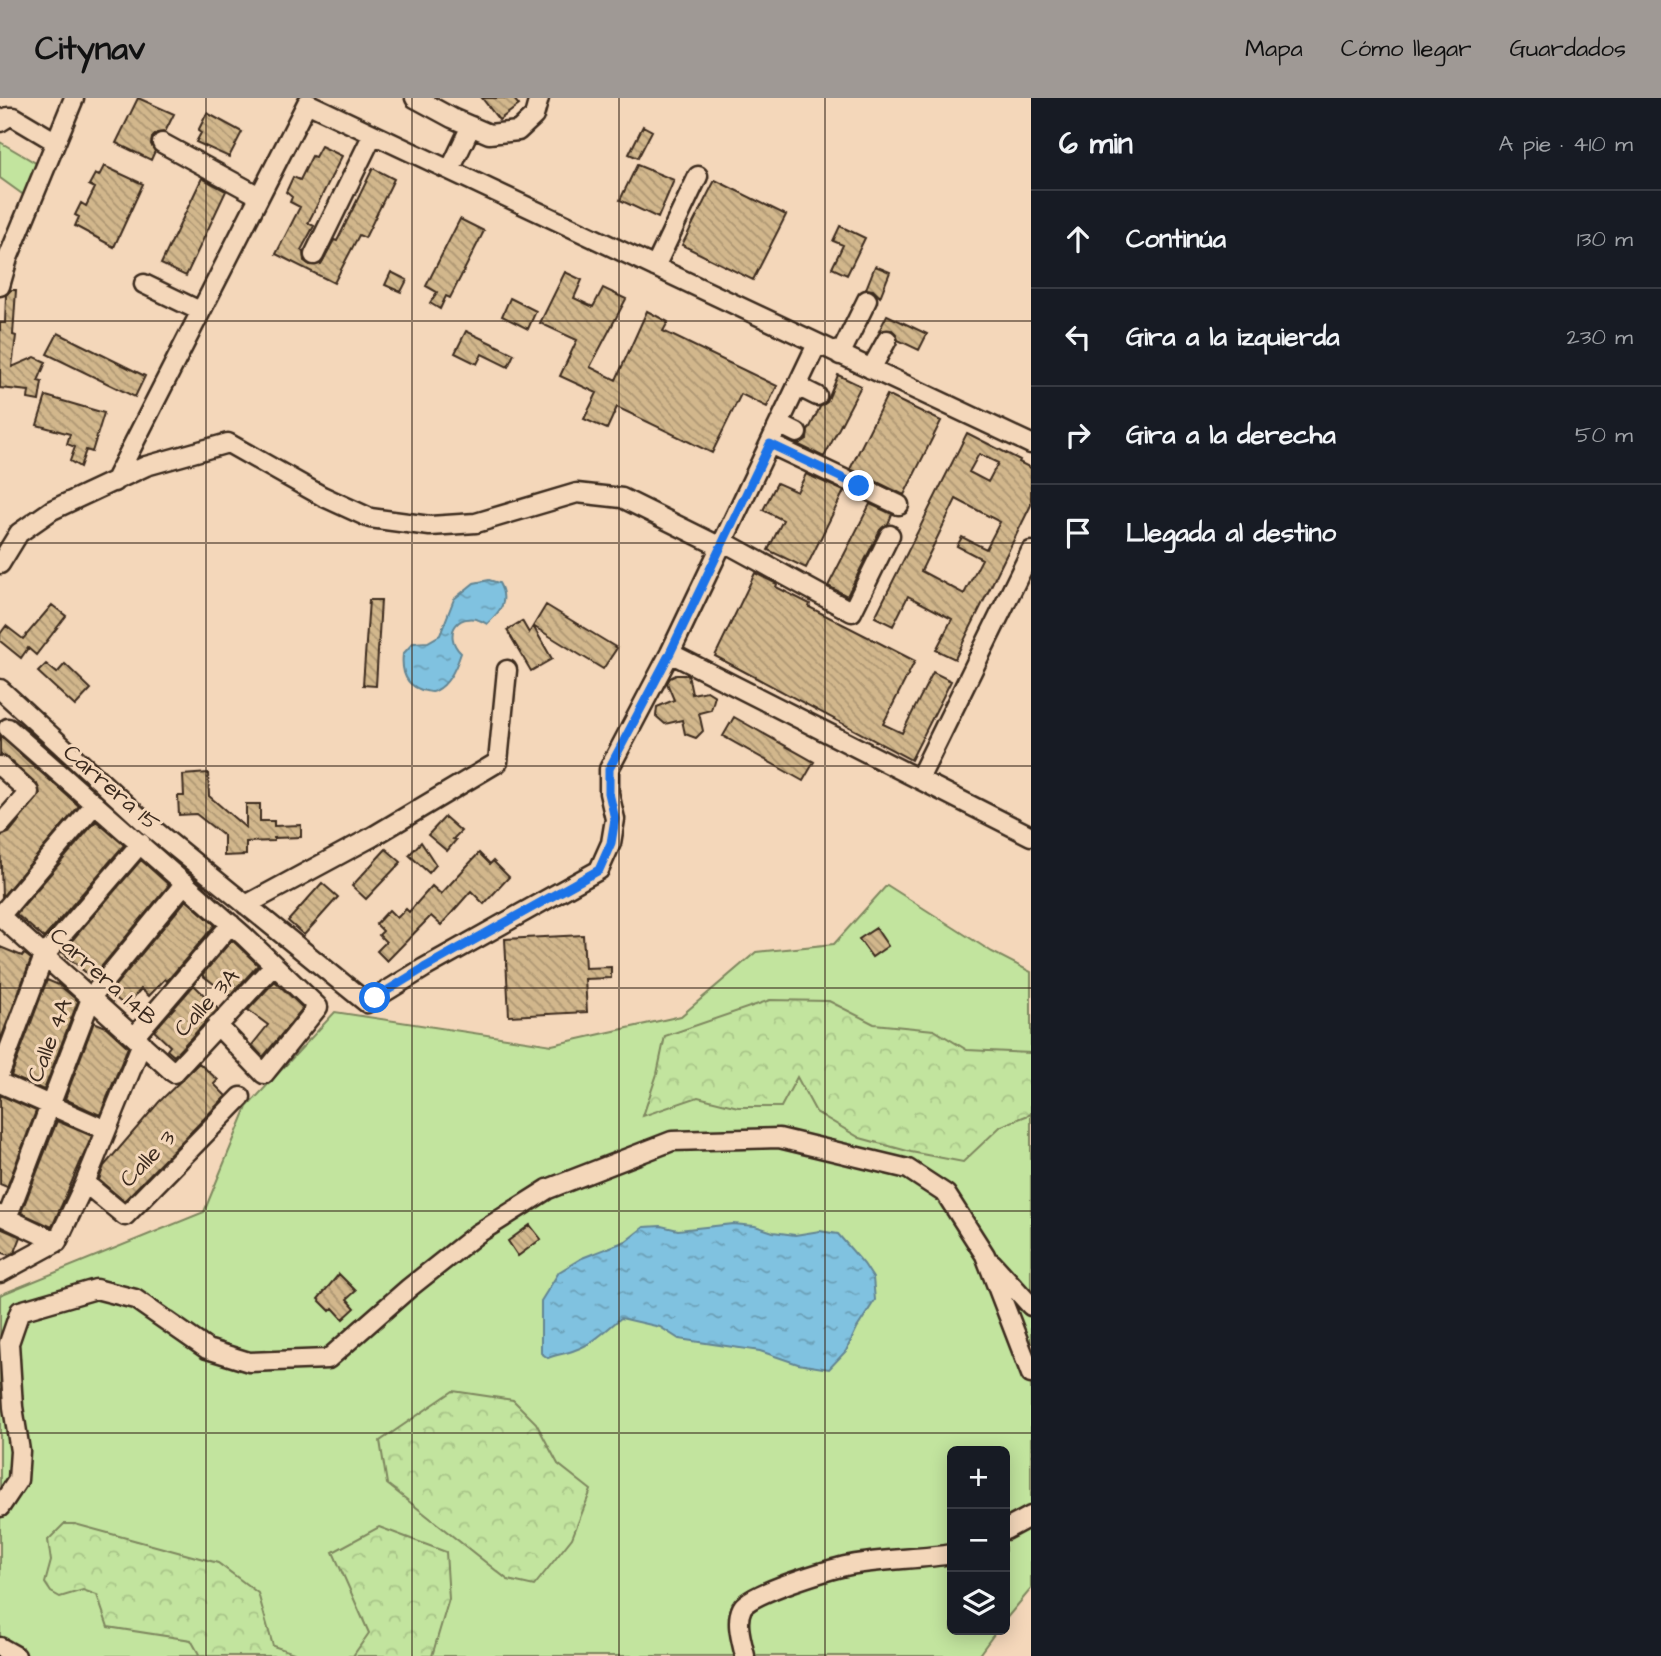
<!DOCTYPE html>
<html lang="es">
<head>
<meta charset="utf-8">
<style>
	:root { --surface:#171b24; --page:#242831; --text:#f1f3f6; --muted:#9ea1a6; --line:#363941; --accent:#9f9995 }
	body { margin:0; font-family:"Architects Daughter",sans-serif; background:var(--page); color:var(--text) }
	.controls { position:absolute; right:21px; bottom:21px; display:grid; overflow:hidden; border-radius:10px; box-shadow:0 4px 18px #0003 }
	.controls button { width:63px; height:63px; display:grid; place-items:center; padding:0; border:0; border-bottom:2px solid var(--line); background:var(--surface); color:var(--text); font:35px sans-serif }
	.stop { position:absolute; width:21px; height:21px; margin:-16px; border:5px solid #1a73e8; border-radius:50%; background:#fff }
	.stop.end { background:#1a73e8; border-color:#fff; box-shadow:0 2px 7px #0008 }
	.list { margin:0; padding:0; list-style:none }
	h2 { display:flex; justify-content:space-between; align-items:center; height:91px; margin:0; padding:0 28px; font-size:30px }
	h2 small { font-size:23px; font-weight:400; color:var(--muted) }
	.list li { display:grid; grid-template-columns:46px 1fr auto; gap:21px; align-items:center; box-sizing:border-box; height:98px; padding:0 28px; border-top:2px solid var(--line) }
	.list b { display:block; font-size:26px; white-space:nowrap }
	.list em { font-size:23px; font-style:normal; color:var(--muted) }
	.icon { flex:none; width:38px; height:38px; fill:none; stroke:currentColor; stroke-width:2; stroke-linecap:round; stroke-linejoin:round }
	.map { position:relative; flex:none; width:1031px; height:1558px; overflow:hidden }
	header { display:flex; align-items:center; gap:42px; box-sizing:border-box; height:98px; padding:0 35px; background:var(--accent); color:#111 }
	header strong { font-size:33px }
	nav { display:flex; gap:38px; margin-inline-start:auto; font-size:24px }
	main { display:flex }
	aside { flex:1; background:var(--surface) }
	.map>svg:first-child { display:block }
	.green { fill:#c2e49e; stroke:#7e875e; stroke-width:2 }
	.forest { fill:url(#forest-crowns); stroke:#7e875e; stroke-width:2 }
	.water { fill:url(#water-ripples); stroke:#648592; stroke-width:2 }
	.building { fill:url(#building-back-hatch); stroke:#3b2a1e; stroke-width:2; fill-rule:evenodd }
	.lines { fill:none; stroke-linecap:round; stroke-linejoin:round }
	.minor-casing { stroke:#3b2a1e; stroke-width:23 }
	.minor { stroke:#f4d7ba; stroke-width:18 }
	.route { stroke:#1a73e8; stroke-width:9 }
	.grid { fill:none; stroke:#3b2a1e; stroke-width:2; stroke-opacity:0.55 }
	.labels { text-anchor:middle; stroke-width:6; stroke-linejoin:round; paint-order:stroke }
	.street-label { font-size:23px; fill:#3b2a1e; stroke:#f4d7ba }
</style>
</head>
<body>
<header>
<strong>Citynav</strong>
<nav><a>Mapa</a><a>Cómo llegar</a><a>Guardados</a></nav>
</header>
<main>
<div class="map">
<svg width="1031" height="1558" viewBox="0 0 1031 1558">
	<defs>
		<pattern id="forest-crowns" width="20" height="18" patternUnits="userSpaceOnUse" patternTransform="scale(1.75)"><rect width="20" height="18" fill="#c2e49e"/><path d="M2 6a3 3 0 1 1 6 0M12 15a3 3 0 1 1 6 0" fill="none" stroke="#a8c488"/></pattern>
		<pattern id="water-ripples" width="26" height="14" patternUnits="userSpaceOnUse" patternTransform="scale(1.75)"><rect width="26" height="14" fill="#80c2e0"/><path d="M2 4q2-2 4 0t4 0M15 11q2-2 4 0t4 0" fill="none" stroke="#6a9eb5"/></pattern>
		<pattern id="building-back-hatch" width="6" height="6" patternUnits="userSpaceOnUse" patternTransform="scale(1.75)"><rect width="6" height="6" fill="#d2b78c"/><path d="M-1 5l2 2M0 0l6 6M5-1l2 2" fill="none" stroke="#ac9572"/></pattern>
	</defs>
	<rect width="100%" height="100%" fill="#f4d7ba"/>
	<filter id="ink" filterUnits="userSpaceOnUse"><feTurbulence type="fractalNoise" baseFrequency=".0143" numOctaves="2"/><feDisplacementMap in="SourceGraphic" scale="14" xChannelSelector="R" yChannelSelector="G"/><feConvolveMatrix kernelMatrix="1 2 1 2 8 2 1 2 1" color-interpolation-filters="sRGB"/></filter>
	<g filter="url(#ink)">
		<path class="green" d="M 0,44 L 39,67 L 25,98 L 0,80 Z
			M 887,787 L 992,854 L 1031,874 L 1031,1491 L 1005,1522 L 1005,1353 L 952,1353 L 952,1532 L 997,1532 L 978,1558 L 0,1558 L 0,1197 L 204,1114 L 247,1009 L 335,914 L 552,947 L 681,918 L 756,854 L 834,846 Z"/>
		<path class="forest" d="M 770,902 L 829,903 L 874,926 L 934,932 L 967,952 L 1031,955 L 1031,1016 L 1001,1028 L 963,1064 L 911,1054 L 860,1040 L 816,1014 L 797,979 L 781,1009 L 738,1009 L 698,999 L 643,1018 L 657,976 L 665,938 Z
			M 453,1293 L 513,1302 L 536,1325 L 558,1366 L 591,1392 L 572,1440 L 534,1488 L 508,1482 L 387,1386 L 380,1343 Z
			M 64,1426 L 75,1426 L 218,1465 L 258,1495 L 273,1548 L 294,1555 L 295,1558 L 200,1558 L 191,1542 L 108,1529 L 97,1497 L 83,1492 L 60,1499 L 51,1494 L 45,1485 L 51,1463 L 48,1442 Z
			M 379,1429 L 446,1454 L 449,1501 L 432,1558 L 353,1558 L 369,1535 L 333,1454 Z"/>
		<path class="water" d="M 489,482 L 499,485 C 509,503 501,513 487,526 C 459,509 441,536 461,555 C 457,567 449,586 437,592 C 433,595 431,594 426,593 C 406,589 401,574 403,556 L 413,545 L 428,544 L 440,537 L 454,501 L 474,485 Z
			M 733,1126 L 755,1128 L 773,1134 L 795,1137 L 820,1133 L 838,1136 L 864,1166 L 873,1180 L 875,1202 L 857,1230 L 846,1253 L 829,1271 L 798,1266 L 760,1253 L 679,1241 L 660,1229 L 621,1220 C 606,1232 593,1246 575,1252 C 566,1256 557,1256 548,1260 L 541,1255 L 541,1203 L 559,1174 L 582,1160 L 626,1143 L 644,1129 L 661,1128 L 678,1132 Z"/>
		<path class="building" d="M 138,0 L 174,16 L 165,34 L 157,35 L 152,40 L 151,46 L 155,53 L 151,62 L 116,45 Z
			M 482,0 L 513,0 L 519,7 L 499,22 Z
			M 207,15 L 242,34 L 229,59 L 196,44 L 201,35 L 198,33 Z
			M 643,28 L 652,33 L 638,60 L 629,56 Z
			M 321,48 L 342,58 L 308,125 L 314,128 L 301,152 L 303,154 L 304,163 L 310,167 L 321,166 L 334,142 L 337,143 L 373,70 L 394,81 L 365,140 L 359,137 L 334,185 L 276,156 L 300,109 L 290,104 L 292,99 L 286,94 L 293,79 L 300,82 L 312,58 L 315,59 Z
			M 637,67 L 674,82 L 658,120 L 620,102 Z
			M 104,68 L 143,86 L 114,149 L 75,128 L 79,119 L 75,117 L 81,105 L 86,108 L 95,90 L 89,87 L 95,76 L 99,78 Z
			M 202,80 L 226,93 L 186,178 L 161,166 Z
			M 715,82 L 786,117 L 753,182 L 682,147 Z
			M 460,121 L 484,133 L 450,200 L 446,198 L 440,211 L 430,205 L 437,194 L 426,188 Z
			M 840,128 L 865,140 L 847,177 L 832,170 L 843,147 L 833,143 Z
			M 875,168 L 890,174 L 880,199 L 873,192 L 866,191 Z
			M 391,174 L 407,182 L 401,194 L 385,187 Z
			M 565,174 L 582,182 L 574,200 L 593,209 L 603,190 L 626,201 L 590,269 L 616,282 L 647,213 L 668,224 L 663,233 L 777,288 L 767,309 L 741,296 L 712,355 L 617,309 L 607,331 L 584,321 L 597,295 L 560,278 L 577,242 L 540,225 Z
			M 11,192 L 16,192 L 13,237 L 16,238 L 12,269 L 35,259 L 46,264 L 38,283 L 42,284 L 39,303 L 28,301 L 29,293 L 0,290 L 0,225 L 5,225 L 6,197 Z
			M 510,200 L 536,213 L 528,231 L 502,218 Z
			M 887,217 L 927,236 L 919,252 L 898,242 L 896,236 L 892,232 L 879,233 Z
			M 466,233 L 514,256 L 508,269 L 482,256 L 477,266 L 455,255 Z
			M 58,235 L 145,278 L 135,299 L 47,256 Z
			M 838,277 L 861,288 L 824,359 L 797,346 L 807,341 L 808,333 L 820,309 L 827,304 Z
			M 887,297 L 941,323 L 904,397 L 850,371 Z
			M 46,298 L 104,315 L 92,354 L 86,352 L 80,369 L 70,363 L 75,349 L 67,346 L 70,336 L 37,327 Z
			M 967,335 L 1020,362 L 1019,364 L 1031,370 L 1031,407 L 955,561 L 936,552 L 952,521 L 908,498 L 893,528 L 875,519 ZM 979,356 L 998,365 L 988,384 L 969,374 ZM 956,401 L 1000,424 L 986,451 L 962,439 L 957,448 L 982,461 L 964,496 L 921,473 Z
			M 806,376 L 844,393 L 806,470 L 768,452 L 783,422 L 763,412 L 777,385 L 797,394 Z
			M 870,406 L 892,416 L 888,426 L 880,432 L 847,498 L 828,488 Z
			M 755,475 L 777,486 L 776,489 L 810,506 L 809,509 L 915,563 L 883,626 L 902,635 L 933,574 L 951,583 L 911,662 L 715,558 Z
			M 369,502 L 381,502 L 376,588 L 363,587 Z
			M 52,507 L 66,518 L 36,557 L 28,550 L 21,560 L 0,543 L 0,536 L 6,528 L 23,541 Z
			M 546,507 L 617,550 L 603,571 L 533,528 L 552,561 L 531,573 L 507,532 L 522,523 L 529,535 Z
			M 46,566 L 57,575 L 65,566 L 91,591 L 75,608 L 38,574 Z
			M 676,577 L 688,577 L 692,596 L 707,593 L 715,598 L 711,612 L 699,615 L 703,633 L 696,640 L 685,636 L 682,622 L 665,626 L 656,618 L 657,609 L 674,602 L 667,585 L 670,580 Z
			M 734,619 L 814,664 L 803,683 L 723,638 Z
			M 0,638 L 79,708 L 2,799 L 0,738 L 9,735 L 40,696 L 37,686 L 8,660 L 0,656 Z
			M 208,675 L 209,698 L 246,730 L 246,706 L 260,706 L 260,723 L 274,723 L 274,728 L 301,727 L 301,739 L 274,740 L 274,743 L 246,744 L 246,757 L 224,758 L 224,738 L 196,716 L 179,717 L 178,698 L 184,698 L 183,677 Z
			M 445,719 L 461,733 L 453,741 L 456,742 L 447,753 L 428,737 Z
			M 96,723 L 124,747 L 44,840 L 16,816 Z
			M 421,744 L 436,767 L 429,775 L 409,757 Z
			M 386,751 L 401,764 L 366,801 L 352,788 Z
			M 479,755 L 490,766 L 493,763 L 509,779 L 484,806 L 471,793 L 441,827 L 431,818 L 387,863 L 377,853 L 386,844 L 379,837 L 383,833 L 376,826 L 389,812 L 397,820 L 406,811 L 409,814 L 432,788 L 441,796 Z
			M 141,762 L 169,787 L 92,880 L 62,854 Z
			M 322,785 L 338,799 L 304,837 L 288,823 Z
			M 186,802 L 215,827 L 167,883 L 165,881 L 149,898 L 141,891 L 126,908 L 109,895 Z
			M 876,830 L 888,848 L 872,859 L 859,841 Z
			M 583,837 L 585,870 L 611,869 L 611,880 L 585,881 L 587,914 L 509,918 L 505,841 Z
			M 232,842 L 258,867 L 230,898 L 202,877 Z
			M 0,849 L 22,858 L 23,856 L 26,857 L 31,861 L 0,943 Z
			M 47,882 L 59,887 L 78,903 L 44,992 L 11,978 Z
			M 275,883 L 303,910 L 263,959 L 252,947 L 268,927 L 248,912 Z
			M 194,887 L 218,911 L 174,958 L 167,952 L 170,948 L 154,933 Z
			M 94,924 L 106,929 L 128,949 L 100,1017 L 65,1001 Z
			M 199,965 L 218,982 L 214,986 L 226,998 L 124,1103 L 99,1082 L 104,1068 L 159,1004 Z
			M 0,997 L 36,1013 L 7,1089 L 0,1086 Z
			M 57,1023 L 92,1038 L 52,1129 L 21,1115 Z
			M 530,1127 L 541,1141 L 518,1158 L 508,1143 Z
			M 0,1130 L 21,1139 L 15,1154 L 9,1157 L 0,1154 Z
			M 339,1176 L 356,1193 L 347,1201 L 355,1210 L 343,1221 L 333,1210 L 330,1213 L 318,1201 Z"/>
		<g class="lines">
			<g class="minor-casing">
				<path id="minor" d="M 415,0 L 452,20 L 489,36 L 518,33 L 534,18 L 539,0
					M 0,24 L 8,19 L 14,19 L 56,44
					M 162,45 L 259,98
					M 450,72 L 471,28
					M 314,157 L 373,36
					M 655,169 L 698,78
					M 144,186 L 200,213
					M 0,188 L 8,160 L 74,0
					M 840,257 L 867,202
					M 871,271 L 887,242
					M 797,288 L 817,298
					M 779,326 L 797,335
					M 770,346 L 899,407
					M 114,384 L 307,5 L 1031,346
					M 724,444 L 852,514 L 890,437
					M 0,466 L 19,435 L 52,412 L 146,368 L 228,345 L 322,398 L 370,420 L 430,428 L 476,425 L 577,395 L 622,400 L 721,449
					M 670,555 L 1031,738
					M 0,591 L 148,727 L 367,905 L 424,870 L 599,772 L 611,745 L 615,721 L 609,695 L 609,671 L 670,555 L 817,246
					M 8,630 L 244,838 L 318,909 L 264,976 L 217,927
					M 0,668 L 29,694 L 0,727
					M 919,681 L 1031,453
					M 246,807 L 372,739 L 498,664 L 507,572
					M 0,818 L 174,975 L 274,867
					M 0,818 L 95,706
					M 135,938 L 231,826
					M 0,975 L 44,858 L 141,745
					M 0,985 L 106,1032
					M 85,1085 L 125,1118 L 241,999
					M 0,1117 L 57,1144
					M 7,1120 L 92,898 L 185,785
					M 992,1165 L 1031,1208
					M 0,1175 L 57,1144 L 85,1085 L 142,945
					M 0,1409 L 18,1382 L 20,1353 L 13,1309 L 9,1245 L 20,1213 L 96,1191 L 135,1201 L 207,1251 L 249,1264 L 328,1261 L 409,1190 L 477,1136 L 548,1091 L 672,1043 L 779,1040 L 908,1071 L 946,1096 L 985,1157 L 1031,1276
					M 1005,1432 L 1031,1418
					M 0,1549 L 16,1558
					M 745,1558 C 742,1544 735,1524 742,1510 C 749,1495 831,1471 850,1467 C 884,1461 919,1461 952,1456"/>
			</g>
			<use href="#minor" class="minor"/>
		</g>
	</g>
	<g class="lines" filter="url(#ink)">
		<path class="route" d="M 375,900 L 424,870 L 599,772 L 611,745 L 615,721 L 609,695 L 609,671 L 670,555 L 770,346 L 859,388"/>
	</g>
	<path class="grid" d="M 206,0 L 206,1558M 412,0 L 412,1558M 619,0 L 619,1558M 825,0 L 825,1558M 0,223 L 1031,223M 0,445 L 1031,445M 0,668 L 1031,668M 0,890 L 1031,890M 0,1113 L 1031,1113M 0,1335 L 1031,1335"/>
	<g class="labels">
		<g class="street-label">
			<text transform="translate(112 689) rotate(41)" y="8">Carrera 15</text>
			<text transform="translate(104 878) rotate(42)" y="8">Carrera 14B</text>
			<text transform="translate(206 904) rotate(-47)" y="8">Calle 3A</text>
			<text transform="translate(49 942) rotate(-69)" y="8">Calle 4A</text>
			<text transform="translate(147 1060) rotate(-46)" y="8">Calle 3</text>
		</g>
	</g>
</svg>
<div class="controls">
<button>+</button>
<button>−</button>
<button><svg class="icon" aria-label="layers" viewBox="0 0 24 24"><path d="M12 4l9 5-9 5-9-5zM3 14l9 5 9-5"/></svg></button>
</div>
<div class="stop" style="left:375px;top:900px"></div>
<div class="stop end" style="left:859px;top:388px"></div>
</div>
<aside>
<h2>6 min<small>A pie · 410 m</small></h2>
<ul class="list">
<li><svg class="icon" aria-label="ahead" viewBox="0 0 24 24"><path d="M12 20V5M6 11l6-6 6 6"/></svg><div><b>Continúa</b></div><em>130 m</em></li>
<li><svg class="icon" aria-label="left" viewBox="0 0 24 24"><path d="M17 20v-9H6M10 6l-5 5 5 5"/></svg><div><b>Gira a la izquierda</b></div><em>230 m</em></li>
<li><svg class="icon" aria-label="right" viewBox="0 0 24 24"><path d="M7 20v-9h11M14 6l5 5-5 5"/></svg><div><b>Gira a la derecha</b></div><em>50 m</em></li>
<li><svg class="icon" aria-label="arrive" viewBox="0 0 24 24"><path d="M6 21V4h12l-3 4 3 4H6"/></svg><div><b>Llegada al destino</b></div></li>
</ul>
</aside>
</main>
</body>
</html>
